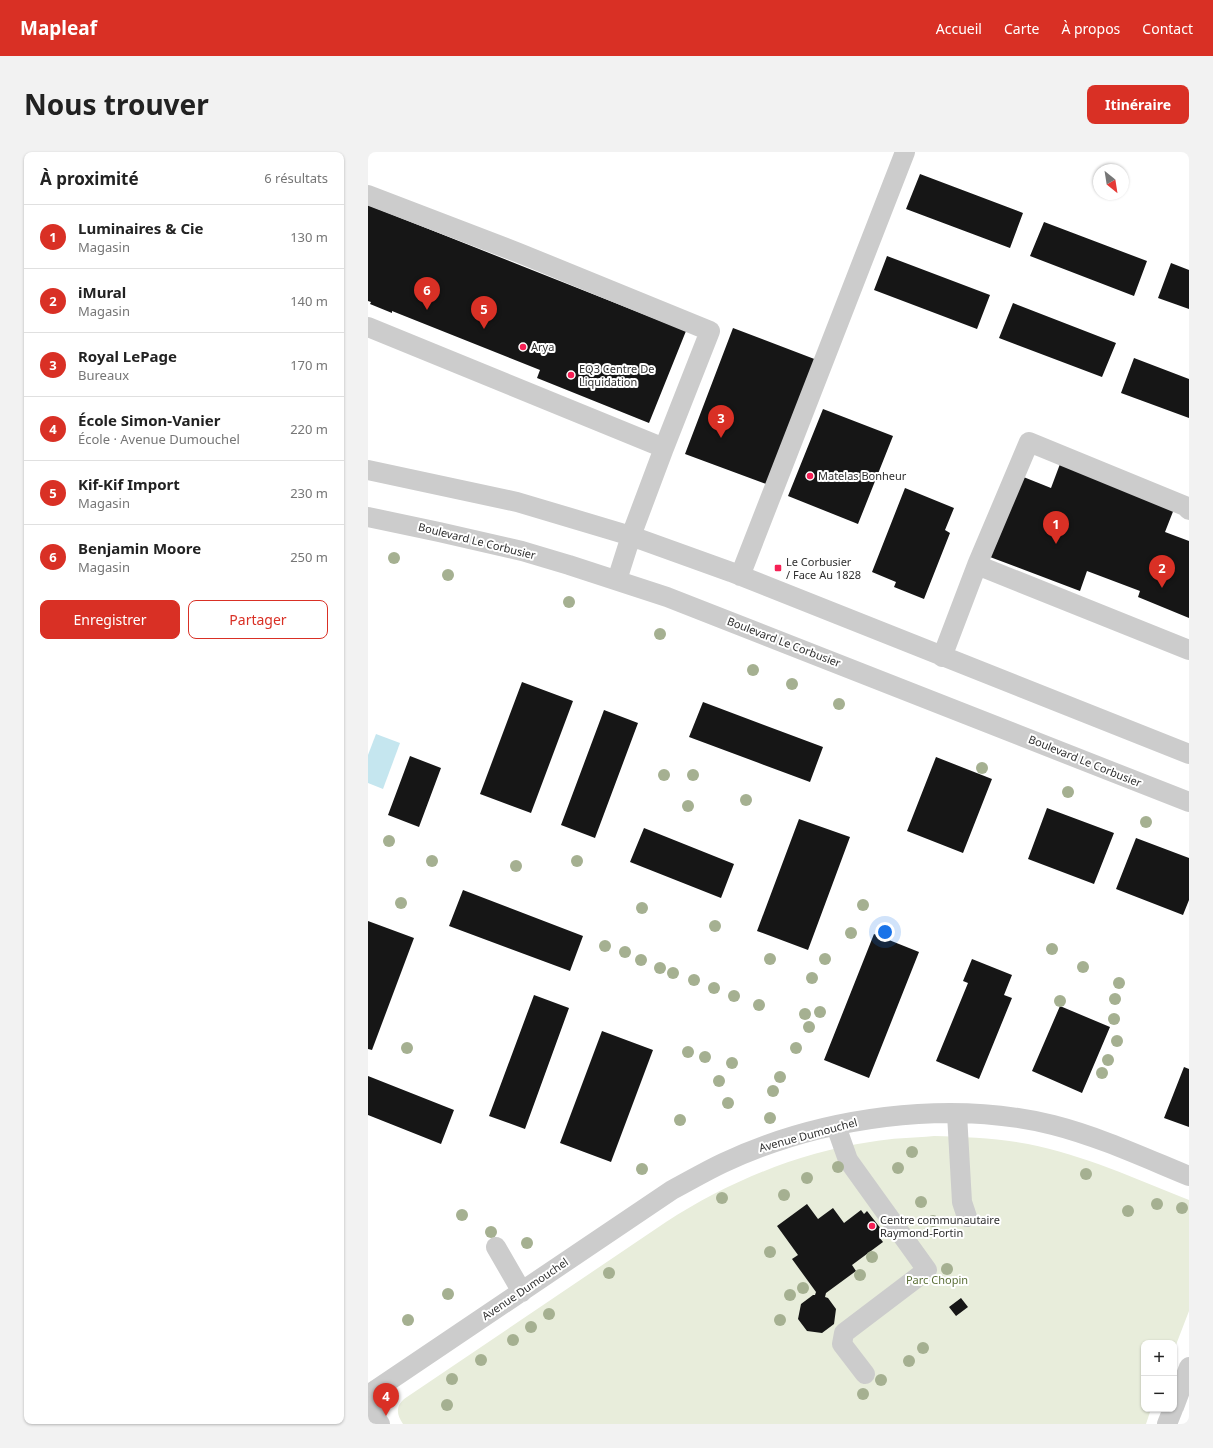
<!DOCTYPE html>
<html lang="fr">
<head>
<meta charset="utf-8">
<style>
	:root { --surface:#fff; --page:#f2f2f2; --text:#222; --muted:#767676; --line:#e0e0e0; --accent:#d93025 }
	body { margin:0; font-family:"Noto Sans",sans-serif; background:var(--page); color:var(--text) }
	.controls { position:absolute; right:12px; bottom:12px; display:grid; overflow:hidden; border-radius:8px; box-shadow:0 1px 3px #0004 }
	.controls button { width:36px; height:36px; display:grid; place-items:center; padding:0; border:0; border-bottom:1px solid var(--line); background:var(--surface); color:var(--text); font:20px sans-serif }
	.compass { position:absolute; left:725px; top:12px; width:36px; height:36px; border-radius:50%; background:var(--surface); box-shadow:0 1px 3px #0004; rotate:150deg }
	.you { position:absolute; left:517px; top:780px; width:14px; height:14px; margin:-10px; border:3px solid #fff; border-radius:50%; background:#1a73e8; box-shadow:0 0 0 6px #1a73e833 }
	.badge { display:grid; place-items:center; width:26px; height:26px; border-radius:50%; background:var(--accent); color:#fff; font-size:13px; font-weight:700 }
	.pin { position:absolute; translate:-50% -33px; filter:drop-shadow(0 1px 2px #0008) }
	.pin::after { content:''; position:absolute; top:21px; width:14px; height:12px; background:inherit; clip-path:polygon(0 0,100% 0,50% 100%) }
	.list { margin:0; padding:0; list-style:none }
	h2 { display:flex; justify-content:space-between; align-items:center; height:52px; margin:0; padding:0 16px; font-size:17px }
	h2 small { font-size:13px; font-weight:400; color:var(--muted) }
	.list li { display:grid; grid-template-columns:26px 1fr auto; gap:12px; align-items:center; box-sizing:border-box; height:64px; padding:0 16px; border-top:1px solid var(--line) }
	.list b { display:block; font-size:15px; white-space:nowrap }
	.list p { margin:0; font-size:13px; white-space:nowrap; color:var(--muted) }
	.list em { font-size:13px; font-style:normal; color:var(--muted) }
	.actions { display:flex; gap:8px; padding:12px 16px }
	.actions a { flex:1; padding:9px 0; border:1px solid var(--accent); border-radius:8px; text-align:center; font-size:14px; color:var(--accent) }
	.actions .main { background:var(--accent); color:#fff }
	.map { position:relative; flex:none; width:821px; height:1272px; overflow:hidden; border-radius:8px }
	header { display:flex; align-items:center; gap:24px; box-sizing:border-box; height:56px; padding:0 20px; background:var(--accent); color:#fff }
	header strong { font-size:19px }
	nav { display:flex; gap:22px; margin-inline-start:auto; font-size:14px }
	.intro { display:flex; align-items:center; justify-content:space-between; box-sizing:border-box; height:96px; padding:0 24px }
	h1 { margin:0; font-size:28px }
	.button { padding:10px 18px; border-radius:8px; background:var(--accent); color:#fff; font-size:14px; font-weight:700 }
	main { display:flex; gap:24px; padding:0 24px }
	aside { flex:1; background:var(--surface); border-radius:8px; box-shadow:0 1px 3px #0004 }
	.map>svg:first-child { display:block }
	.green { fill:#e8eddb }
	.water { fill:#c5e6ef }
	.building { fill:#161616 }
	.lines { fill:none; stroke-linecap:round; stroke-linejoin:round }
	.minor { stroke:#ccc; stroke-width:20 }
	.tree { fill:#a5b091 }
	.poi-dot { fill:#f62055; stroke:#fff; stroke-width:1.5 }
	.labels { text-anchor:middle; stroke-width:4; stroke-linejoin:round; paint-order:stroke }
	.poi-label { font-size:11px; fill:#2f2f2f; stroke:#fff; text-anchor:start }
	.street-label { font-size:11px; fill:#2f2f2f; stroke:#fff }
	.park-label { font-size:11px; fill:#5b6f37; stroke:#fff }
</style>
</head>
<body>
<header>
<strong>Mapleaf</strong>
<nav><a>Accueil</a><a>Carte</a><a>À propos</a><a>Contact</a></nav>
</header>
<div class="intro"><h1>Nous trouver</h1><a class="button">Itinéraire</a></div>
<main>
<aside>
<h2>À proximité<small>6 résultats</small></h2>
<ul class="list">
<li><span class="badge">1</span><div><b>Luminaires &amp; Cie</b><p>Magasin</p></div><em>130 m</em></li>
<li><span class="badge">2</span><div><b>iMural</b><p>Magasin</p></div><em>140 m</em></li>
<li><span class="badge">3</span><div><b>Royal LePage</b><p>Bureaux</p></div><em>170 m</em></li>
<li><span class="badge">4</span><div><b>École Simon-Vanier</b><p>École · Avenue Dumouchel</p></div><em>220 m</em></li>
<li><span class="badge">5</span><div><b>Kif-Kif Import</b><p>Magasin</p></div><em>230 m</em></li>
<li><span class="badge">6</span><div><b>Benjamin Moore</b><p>Magasin</p></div><em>250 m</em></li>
</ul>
<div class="actions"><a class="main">Enregistrer</a><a>Partager</a></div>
</aside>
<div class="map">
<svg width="821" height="1272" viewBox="0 0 821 1272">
	<rect width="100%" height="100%" fill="#fff"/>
	<path class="green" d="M 566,984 C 597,985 629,986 660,992 C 716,1003 768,1027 821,1048 L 821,1159 L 806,1198 L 806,1191 L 776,1191 L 776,1257 L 783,1257 L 778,1272 L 35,1272 C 29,1263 27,1255 36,1247 L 298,1070 C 360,1030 429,1001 502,990 C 523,986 545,986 566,984 Z"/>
	<path class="water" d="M 8,582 L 32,591 L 15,637 L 0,631 L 0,603 Z"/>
	<path class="building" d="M 552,22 L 655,61 L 642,96 L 538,57 Z
		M 0,53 L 318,179 L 281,271 L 169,226 L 172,218 L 24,159 L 24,161 L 2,152 L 3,150 L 0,149 Z
		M 676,70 L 779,109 L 766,144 L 662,104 Z
		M 519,104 L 622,143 L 609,177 L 506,138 Z
		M 803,111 L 821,118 L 821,157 L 790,146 Z
		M 645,151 L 748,191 L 734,225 L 631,186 Z
		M 365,176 L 449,208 L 401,333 L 317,302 Z
		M 766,206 L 821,227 L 821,266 L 753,241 Z
		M 455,257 L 525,284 L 490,372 L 420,344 Z
		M 692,312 L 806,357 L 797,380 L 821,389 L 821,466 L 770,445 L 772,439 L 719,419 L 712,439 L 622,405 L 653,324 L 683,336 Z
		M 537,336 L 586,356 L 577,378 L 582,381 L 556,447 L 526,435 L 528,430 L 504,420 Z
		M 154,530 L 205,549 L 163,661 L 112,642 Z
		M 335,550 L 455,595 L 442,630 L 321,585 Z
		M 236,558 L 270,571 L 227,686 L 193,673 Z
		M 42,604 L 73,616 L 51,675 L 20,663 Z
		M 568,605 L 624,627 L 595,701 L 539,679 Z
		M 679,656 L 746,681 L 726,732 L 660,707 Z
		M 431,667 L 482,685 L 440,798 L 389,779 Z
		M 276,676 L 366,712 L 353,746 L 262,710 Z
		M 768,686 L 821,706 L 821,748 L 815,763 L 748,737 Z
		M 95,738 L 215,784 L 202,819 L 81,774 Z
		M 0,769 L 46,786 L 4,898 L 0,897 Z
		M 506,782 L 551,800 L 501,926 L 456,908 Z
		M 604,807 L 644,823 L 636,843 L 644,846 L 611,927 L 568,909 L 600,831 L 595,829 Z
		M 166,843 L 201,856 L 157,977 L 121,964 Z
		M 692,854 L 742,875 L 714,941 L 664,919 Z
		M 234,879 L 285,898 L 243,1010 L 192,991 Z
		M 816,915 L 821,917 L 821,975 L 796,966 Z
		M 0,924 L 86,958 L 73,992 L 0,963 Z
		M 439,1052 L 450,1067 L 465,1056 L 476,1071 L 493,1058 L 496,1062 L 499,1059 L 517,1082 L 512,1086 L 515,1090 L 484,1113 L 488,1119 L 458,1141 L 457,1145 L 460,1146 L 468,1157 L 466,1172 L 454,1181 L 439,1179 L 430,1167 L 433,1152 L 445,1143 L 447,1143 L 448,1140 L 424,1107 L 430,1103 L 409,1074 Z
		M 593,1146 L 600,1155 L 588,1164 L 581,1155 Z"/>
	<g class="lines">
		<path class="minor" d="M 0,43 L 151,101 L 342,179 L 296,296
			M 0,175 L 296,296 L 263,384 L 249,428
			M 0,318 L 149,350 L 263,384 L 363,420 L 821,602
			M 0,365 L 71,380 L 154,399 L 201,413 L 299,445 L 821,650
			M 609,413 L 661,290 L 817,354 L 821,358
			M 372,424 L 537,0
			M 574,505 L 609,413 L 821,498
			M 589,962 L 594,1050 L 599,1065
			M 468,974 L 480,1008 L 559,1118 L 476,1181 L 474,1192 L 497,1222
			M 128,1095 L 154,1140
			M 0,1243 L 304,1038 C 321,1029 338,1019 355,1011 C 453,965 580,947 685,973 C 732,985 777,1006 821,1024
			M 0,1254 L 12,1272
			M 806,1255 L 821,1215
			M 799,1272 L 805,1257"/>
	</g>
	<g class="tree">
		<circle cx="26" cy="406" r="6"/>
		<circle cx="80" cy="423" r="6"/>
		<circle cx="201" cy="450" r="6"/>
		<circle cx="292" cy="482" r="6"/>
		<circle cx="385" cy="518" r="6"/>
		<circle cx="424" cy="532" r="6"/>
		<circle cx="471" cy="552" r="6"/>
		<circle cx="614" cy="616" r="6"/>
		<circle cx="296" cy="623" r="6"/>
		<circle cx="325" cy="623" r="6"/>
		<circle cx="700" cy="640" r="6"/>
		<circle cx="378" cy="648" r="6"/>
		<circle cx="320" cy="654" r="6"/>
		<circle cx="778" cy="670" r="6"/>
		<circle cx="21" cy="689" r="6"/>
		<circle cx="64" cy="709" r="6"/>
		<circle cx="209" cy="709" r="6"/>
		<circle cx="148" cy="714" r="6"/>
		<circle cx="33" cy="751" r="6"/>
		<circle cx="495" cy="753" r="6"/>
		<circle cx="274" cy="756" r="6"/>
		<circle cx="347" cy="774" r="6"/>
		<circle cx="483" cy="781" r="6"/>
		<circle cx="237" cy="794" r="6"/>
		<circle cx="684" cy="797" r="6"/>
		<circle cx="257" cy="800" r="6"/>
		<circle cx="402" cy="807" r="6"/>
		<circle cx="457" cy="807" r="6"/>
		<circle cx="273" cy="808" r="6"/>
		<circle cx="715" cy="815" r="6"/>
		<circle cx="292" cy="816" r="6"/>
		<circle cx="305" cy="821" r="6"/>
		<circle cx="444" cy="826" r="6"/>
		<circle cx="326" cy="828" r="6"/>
		<circle cx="751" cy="831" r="6"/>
		<circle cx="346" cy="836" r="6"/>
		<circle cx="366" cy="844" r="6"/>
		<circle cx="747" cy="847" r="6"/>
		<circle cx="692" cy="849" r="6"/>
		<circle cx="391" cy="853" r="6"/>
		<circle cx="452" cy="860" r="6"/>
		<circle cx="437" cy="862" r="6"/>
		<circle cx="746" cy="867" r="6"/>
		<circle cx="441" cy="875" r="6"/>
		<circle cx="749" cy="889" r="6"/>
		<circle cx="39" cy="896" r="6"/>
		<circle cx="428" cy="896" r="6"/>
		<circle cx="320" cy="900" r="6"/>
		<circle cx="337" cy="905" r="6"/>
		<circle cx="740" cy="908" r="6"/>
		<circle cx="364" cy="911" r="6"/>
		<circle cx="734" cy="921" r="6"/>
		<circle cx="412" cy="925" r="6"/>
		<circle cx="351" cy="929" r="6"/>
		<circle cx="405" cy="939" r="6"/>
		<circle cx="360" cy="951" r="6"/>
		<circle cx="402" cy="966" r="6"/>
		<circle cx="312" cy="968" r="6"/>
		<circle cx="544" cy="1000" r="6"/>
		<circle cx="470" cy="1015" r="6"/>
		<circle cx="530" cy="1016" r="6"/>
		<circle cx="274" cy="1017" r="6"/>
		<circle cx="718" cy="1022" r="6"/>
		<circle cx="439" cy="1026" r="6"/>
		<circle cx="416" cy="1043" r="6"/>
		<circle cx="354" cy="1046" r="6"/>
		<circle cx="553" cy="1050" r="6"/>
		<circle cx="789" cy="1052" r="6"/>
		<circle cx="814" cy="1056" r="6"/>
		<circle cx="760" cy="1059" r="6"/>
		<circle cx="94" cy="1063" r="6"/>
		<circle cx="565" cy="1069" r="6"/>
		<circle cx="123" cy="1080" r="6"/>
		<circle cx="159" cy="1091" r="6"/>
		<circle cx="402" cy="1100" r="6"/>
		<circle cx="504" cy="1105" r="6"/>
		<circle cx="579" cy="1117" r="6"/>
		<circle cx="241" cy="1121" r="6"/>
		<circle cx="492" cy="1123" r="6"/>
		<circle cx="435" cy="1136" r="6"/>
		<circle cx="80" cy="1142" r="6"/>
		<circle cx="422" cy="1143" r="6"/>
		<circle cx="181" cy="1162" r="6"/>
		<circle cx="40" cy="1168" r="6"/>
		<circle cx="412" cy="1168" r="6"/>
		<circle cx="163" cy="1175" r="6"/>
		<circle cx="145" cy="1188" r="6"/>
		<circle cx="555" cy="1196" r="6"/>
		<circle cx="113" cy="1208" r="6"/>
		<circle cx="541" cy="1209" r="6"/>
		<circle cx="84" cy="1227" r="6"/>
		<circle cx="513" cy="1228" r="6"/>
		<circle cx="495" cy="1242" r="6"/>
		<circle cx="79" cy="1253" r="6"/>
	</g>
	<g class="poi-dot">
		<circle cx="155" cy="195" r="4"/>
		<circle cx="203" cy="223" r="4"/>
		<circle cx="442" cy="324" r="4"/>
		<rect x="406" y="412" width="8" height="8" rx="2"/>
		<circle cx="504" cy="1074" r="4"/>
	</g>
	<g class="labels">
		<g class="poi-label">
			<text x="163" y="199">Arya</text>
			<text x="211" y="221">EQ3 Centre De<tspan x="211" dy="13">Liquidation</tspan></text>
			<text x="450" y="328">Matelas Bonheur</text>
			<text x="418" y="414">Le Corbusier<tspan x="418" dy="13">/ Face Au 1828</tspan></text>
			<text x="512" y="1072">Centre communautaire<tspan x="512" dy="13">Raymond-Fortin</tspan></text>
		</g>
		<g class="street-label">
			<text transform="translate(109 389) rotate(14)" y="4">Boulevard Le Corbusier</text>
			<text transform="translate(416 490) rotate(21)" y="4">Boulevard Le Corbusier</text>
			<text transform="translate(717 609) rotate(22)" y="4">Boulevard Le Corbusier</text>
			<text transform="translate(440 983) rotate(-15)" y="4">Avenue Dumouchel</text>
			<text transform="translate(157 1137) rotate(-34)" y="4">Avenue Dumouchel</text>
		</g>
		<g class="park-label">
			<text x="569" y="1132">Parc Chopin</text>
		</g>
	</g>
</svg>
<div class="controls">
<button>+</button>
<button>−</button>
</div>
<svg class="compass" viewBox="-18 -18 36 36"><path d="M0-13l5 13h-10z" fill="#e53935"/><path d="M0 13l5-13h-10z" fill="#767676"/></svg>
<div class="you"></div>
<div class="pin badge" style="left:688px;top:392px">1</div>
<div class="pin badge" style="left:794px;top:436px">2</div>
<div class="pin badge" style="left:353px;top:286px">3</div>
<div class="pin badge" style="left:18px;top:1264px">4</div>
<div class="pin badge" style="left:116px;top:177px">5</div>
<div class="pin badge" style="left:59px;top:158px">6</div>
</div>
</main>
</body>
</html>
